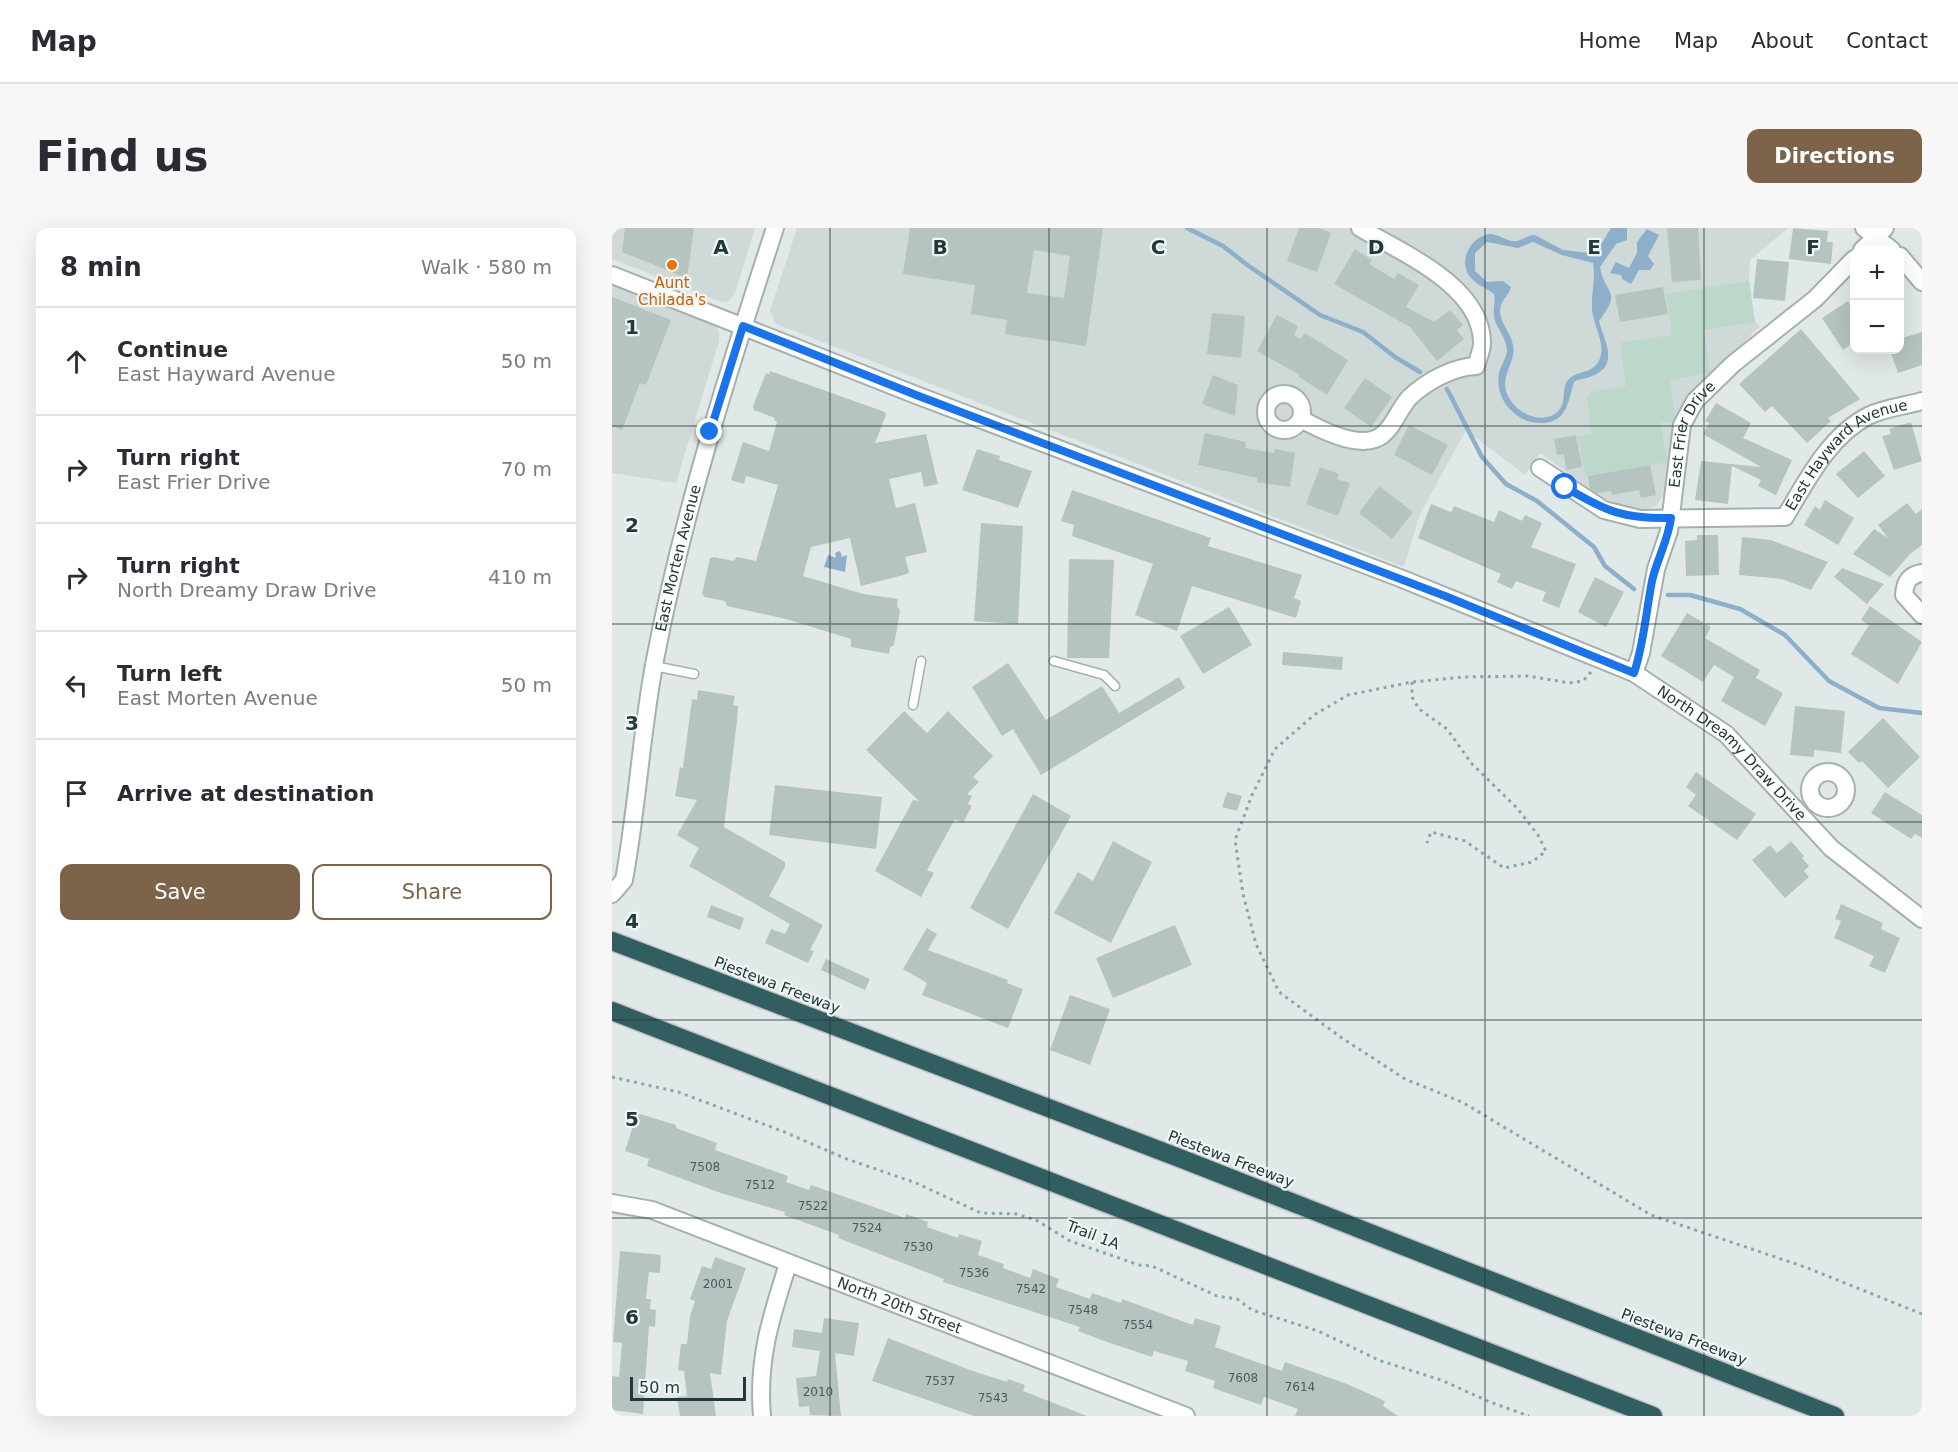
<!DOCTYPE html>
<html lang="en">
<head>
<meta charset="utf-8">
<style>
	:root { --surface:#fff; --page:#f7f7f7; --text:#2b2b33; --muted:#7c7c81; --line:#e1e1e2; --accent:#7d634a }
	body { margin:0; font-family:"DejaVu Sans",sans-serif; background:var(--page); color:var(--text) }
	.controls { position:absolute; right:18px; top:18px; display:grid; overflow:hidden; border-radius:12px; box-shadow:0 6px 24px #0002 }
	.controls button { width:54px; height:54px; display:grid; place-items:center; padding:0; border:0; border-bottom:2px solid var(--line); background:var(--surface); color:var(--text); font:30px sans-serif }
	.scale { position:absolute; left:18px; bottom:15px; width:116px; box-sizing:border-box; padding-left:6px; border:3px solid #233838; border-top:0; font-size:16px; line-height:21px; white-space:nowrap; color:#233838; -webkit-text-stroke:4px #f0f6f5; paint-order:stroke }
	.stop { position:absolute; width:18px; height:18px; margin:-14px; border:4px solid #1a73e8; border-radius:50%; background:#fff }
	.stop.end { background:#1a73e8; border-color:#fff; box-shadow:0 2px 6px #0008 }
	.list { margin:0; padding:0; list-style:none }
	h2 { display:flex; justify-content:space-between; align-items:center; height:78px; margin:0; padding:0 24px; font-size:26px }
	h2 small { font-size:20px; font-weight:400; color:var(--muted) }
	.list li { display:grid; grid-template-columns:39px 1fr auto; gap:18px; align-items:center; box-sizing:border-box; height:108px; padding:0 24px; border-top:2px solid var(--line) }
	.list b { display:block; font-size:22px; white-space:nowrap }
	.list p { margin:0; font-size:20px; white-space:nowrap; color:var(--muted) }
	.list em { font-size:20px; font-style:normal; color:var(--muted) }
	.actions { display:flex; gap:12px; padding:18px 24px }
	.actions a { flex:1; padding:14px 0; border:2px solid var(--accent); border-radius:12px; text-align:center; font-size:21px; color:var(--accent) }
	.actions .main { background:var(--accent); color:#fff }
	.icon { flex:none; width:33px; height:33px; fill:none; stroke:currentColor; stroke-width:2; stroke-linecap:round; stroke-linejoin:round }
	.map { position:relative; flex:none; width:1310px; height:1188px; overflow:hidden; border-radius:12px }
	header { display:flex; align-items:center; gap:36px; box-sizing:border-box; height:84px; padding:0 30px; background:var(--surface); border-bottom:2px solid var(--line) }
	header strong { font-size:28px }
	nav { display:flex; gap:33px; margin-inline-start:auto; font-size:21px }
	.intro { display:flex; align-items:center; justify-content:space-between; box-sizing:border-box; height:144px; padding:0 36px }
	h1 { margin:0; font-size:42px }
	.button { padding:15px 27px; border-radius:12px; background:var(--accent); color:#fff; font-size:21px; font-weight:700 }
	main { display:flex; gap:36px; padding:0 36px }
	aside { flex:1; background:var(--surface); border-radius:12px; box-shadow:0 6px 24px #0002 }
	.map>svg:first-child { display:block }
	.built { fill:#cfd9d7 }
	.green { fill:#bbd8cb }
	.water { fill:#8eafc9; fill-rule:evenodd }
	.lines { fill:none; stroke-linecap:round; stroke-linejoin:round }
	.stream { stroke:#8eafc9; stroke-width:4.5 }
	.building { fill:#b6c4c1; fill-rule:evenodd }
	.service-casing { stroke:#a4b0b0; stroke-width:11 }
	.minor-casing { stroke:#a4b0b0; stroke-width:20 }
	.motorway-casing { stroke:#bdc3c3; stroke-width:21 }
	.path { stroke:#84a9a8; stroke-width:3; stroke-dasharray:3 4.5; stroke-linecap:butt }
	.service { stroke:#fff; stroke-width:8 }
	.minor { stroke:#fff; stroke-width:16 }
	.motorway { stroke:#325d61; stroke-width:18 }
	.route { stroke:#1a73e8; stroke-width:8 }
	.grid { fill:none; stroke:#233838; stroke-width:1.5; stroke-opacity:0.55 }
	.food-dot { fill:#e8710a; stroke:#f0f6f5; stroke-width:2 }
	.labels { text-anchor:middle; stroke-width:4.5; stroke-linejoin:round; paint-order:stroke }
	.number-label { font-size:12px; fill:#485b5a }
	.food-label { font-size:15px; fill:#c56008; stroke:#f0f6f5 }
	.street-label { font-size:15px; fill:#233838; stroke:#f0f6f5 }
	.grid-label { font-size:20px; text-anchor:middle; font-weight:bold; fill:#233838; stroke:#f0f6f5; stroke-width:4.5; stroke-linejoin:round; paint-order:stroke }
</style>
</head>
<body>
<header>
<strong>Map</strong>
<nav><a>Home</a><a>Map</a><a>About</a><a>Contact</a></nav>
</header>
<div class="intro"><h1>Find us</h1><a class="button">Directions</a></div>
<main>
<aside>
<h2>8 min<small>Walk · 580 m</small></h2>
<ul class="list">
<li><svg class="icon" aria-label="ahead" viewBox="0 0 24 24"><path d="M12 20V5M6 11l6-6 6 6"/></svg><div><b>Continue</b><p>East Hayward Avenue</p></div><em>50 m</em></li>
<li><svg class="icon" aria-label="right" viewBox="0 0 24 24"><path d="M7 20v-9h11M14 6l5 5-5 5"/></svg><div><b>Turn right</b><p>East Frier Drive</p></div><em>70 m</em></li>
<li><svg class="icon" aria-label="right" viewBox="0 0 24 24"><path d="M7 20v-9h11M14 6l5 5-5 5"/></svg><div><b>Turn right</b><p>North Dreamy Draw Drive</p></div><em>410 m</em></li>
<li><svg class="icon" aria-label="left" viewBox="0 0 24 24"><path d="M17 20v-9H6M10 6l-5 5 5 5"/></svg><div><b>Turn left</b><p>East Morten Avenue</p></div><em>50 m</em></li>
<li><svg class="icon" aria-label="arrive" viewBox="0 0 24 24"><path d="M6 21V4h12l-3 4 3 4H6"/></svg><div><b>Arrive at destination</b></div></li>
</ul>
<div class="actions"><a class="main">Save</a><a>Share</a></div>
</aside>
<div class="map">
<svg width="1310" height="1188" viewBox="0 0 1310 1188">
	<rect width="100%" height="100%" fill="#e0e9e8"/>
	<path class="built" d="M 0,0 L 143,0 L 123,65 L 117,73 L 109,74 L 0,31 Z
		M 185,0 L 1176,0 L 1138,32 L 1137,53 L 1143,94 L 1148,98 L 1073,174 L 1060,203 L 1052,266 L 1045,277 L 1036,281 L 1016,280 L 989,269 L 928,225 L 913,247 L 854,202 L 808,286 L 792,339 L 164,96 L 158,83 Z
		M 0,56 L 104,98 L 107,104 L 107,113 L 64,255 L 0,245 Z"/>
	<path class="green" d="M 1137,53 L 1143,94 L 1092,102 L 1098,145 L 1058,152 L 1064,193 L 1048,195 L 1055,234 L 973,248 L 966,209 L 980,206 L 975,171 L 979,164 L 1014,158 L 1008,115 L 1060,107 L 1054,66 Z"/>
	<path class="water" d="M 999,0 L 1015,0 L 1015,12 L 1004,16 L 988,39 C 993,68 1011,61 987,93 C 991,110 1009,138 980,148 C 974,151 968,150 962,154 C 956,173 955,196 928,195 C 903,195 882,170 887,145 C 889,137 894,131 895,123 C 895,112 887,103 883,93 C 880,83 884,75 882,66 C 873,59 862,56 856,46 C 847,30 860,8 878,6 C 887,6 897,15 905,13 C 912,11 916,7 923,7 L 951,22 L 977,25 L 990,15 ZM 875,14 L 906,20 L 921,14 L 950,27 L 981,35 C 984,50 979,66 980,81 C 981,99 998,121 984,137 C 976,146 963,143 956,152 C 949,160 955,173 947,182 C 929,202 894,180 893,157 C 893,142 904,131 901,117 C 899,105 888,95 888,83 C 888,72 897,68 899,59 L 891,53 L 875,54 L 863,43 L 863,25 Z
		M 1035,1 L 1047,7 L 1036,28 L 1042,36 L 1038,42 L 1027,42 L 1019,56 L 1010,51 L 1009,47 L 998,45 L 1004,34 L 1017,40 L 1025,25 L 1025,14 Z
		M 228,323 L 230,329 L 235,327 L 233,344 L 212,339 L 216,327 L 224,330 L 223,325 Z"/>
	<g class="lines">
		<path class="stream" d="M 575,0 L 611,18 L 634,36 L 708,87 L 751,104 L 783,129 L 808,144
			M 835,161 L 870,229 L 894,256 L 925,273 L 982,319 L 993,338 L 1022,361
			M 1056,367 L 1078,367 L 1128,381 L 1173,407 L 1217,453 L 1267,480 L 1310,485"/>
	</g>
	<path class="building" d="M 13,0 L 82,0 L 75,50 L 10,24 Z
		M 298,0 L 491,0 L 474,118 L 393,106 L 395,92 L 359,86 L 363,57 L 291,46 ZM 422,22 L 458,28 L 452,70 L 415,65 Z
		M 687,0 L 706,0 L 719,5 L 705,44 L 675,33 Z
		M 1055,0 L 1086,0 L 1089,52 L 1060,54 Z
		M 1181,0 L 1216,3 L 1215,14 L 1221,14 L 1219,36 L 1177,31 Z
		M 743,21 L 760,32 L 757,36 L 782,51 L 786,45 L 807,57 L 794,79 L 822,94 L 838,82 L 851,97 L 845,102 L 852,111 L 825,133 L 798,99 L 722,56 Z
		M 1145,31 L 1177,34 L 1173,73 L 1141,70 Z
		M 1051,59 L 1056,86 L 1008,94 L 1003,67 Z
		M 0,69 L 59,92 L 34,157 L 28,155 L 10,202 L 0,198 Z
		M 1236,73 L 1242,82 L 1242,114 L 1231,122 L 1210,90 Z
		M 600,85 L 633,88 L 629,130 L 595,126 Z
		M 665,87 L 686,98 L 682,108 L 689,111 L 693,105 L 736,132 L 715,167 L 687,149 L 688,147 L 645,123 Z
		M 1189,101 L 1248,171 L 1216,190 L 1219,193 L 1195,215 L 1160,178 L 1153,184 L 1127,156 Z
		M 1310,104 L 1310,137 L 1286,145 L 1278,122 L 1287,122 L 1287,111 Z
		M 158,143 L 273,184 L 274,187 L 263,215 L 314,206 L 326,256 L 312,259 L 309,244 L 277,251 L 284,280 L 303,275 L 315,324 L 293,329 L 297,344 L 295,346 L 249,358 L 238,310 L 199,319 L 191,348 L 251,366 L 286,371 L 285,378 L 288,382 L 285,401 L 282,417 L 278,419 L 277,426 L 239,419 L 239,411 L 174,391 L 115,378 L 113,373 L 93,369 L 90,366 L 98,330 L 102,329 L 122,333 L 125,329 L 144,333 L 151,309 L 166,257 L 134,248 L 132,256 L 119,252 L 131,214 L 157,223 L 165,194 L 162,192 L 163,190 L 142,182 L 141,178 L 154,145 L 157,146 Z
		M 601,147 L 626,157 L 623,188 L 590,176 Z
		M 753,150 L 780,169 L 759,199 L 732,180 Z
		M 1104,175 L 1139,195 L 1131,210 L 1180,232 L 1164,267 L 1146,258 L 1149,252 L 1120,238 L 1116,276 L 1083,272 L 1089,233 L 1149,239 L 1091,206 L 1097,195 L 1093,193 Z
		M 1299,194 L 1310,233 L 1282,242 L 1270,208 L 1279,206 L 1277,201 Z
		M 797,197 L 836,217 L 820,247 L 782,227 Z
		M 593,205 L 634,214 L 633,220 L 662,225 L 663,221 L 683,225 L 678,259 L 645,254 L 645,250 L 586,237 Z
		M 964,207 L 970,239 L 954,242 L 952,226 L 945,227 L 942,211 Z
		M 365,221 L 388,228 L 387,232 L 420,243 L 406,280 L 350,262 Z
		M 1252,223 L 1273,248 L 1246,270 L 1224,246 Z
		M 1038,237 L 1044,267 L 1029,270 L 1027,262 L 1000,267 L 999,263 L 985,265 L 978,261 L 976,248 Z
		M 708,239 L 727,246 L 725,251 L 738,255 L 726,288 L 694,276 Z
		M 767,258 L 801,284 L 780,311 L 747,285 Z
		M 460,262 L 599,310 L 596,318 L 690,347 L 682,370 L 689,373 L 684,390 L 580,358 L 565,403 L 523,387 L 541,336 L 460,308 L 462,297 L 449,293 Z
		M 1213,272 L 1242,290 L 1226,317 L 1192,297 L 1203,278 L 1208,282 Z
		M 1295,275 L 1304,286 L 1310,281 L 1310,317 L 1298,326 L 1278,349 L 1241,326 L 1262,301 L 1276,310 L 1266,297 Z
		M 819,276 L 839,284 L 842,278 L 882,294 L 887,282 L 910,293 L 913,287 L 930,295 L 919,319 L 964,336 L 947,380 L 930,373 L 934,364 L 904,353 L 900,361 L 885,354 L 889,346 L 806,310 Z
		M 369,295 L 411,298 L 406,396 L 362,393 Z
		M 1085,307 L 1106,307 L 1107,347 L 1074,348 L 1073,313 L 1085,312 Z
		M 1130,309 L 1159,312 L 1216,334 L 1199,362 L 1170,351 L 1127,347 Z
		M 457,331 L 502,332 L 497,430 L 455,430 Z
		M 1230,340 L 1272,356 L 1255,376 L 1222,349 Z
		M 983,349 L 1012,364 L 994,399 L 966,384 Z
		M 1258,378 L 1310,414 L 1286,456 L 1239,426 L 1257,397 L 1249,392 Z
		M 617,379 L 640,417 L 591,446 L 568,408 Z
		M 1075,385 L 1099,399 L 1093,410 L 1148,442 L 1144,450 L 1171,465 L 1153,498 L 1109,473 L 1122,449 L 1102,437 L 1091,454 L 1049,428 Z
		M 671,424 L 731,429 L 730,442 L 670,437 Z
		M 396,435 L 434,492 L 490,458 L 507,485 L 567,449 L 573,460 L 429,547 L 401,501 L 390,508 L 360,459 Z
		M 86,462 L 123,468 L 121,477 L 126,478 L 125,493 L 112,599 L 173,634 L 173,639 L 157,668 L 211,697 L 198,722 L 202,723 L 196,735 L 153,715 L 159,701 L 173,706 L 178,696 L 77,638 L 87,620 L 65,607 L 85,572 L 63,568 L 68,539 L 71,540 L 80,471 L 85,472 Z
		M 1183,478 L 1233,483 L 1229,525 L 1202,522 L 1202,529 L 1178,527 Z
		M 292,483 L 315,505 L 336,483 L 381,528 L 361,549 L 367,554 L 355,566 L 360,568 L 356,576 L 360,578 L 351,595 L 343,591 L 315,642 L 322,645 L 309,669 L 263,643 L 301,572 L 307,573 L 254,522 Z
		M 1271,490 L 1308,529 L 1276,560 L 1250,533 L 1247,535 L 1236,524 Z
		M 1084,544 L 1144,586 L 1125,612 L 1076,578 L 1084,567 L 1074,559 Z
		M 163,557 L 270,569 L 264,621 L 157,607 Z
		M 615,564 L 630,568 L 625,583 L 610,579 Z
		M 1273,564 L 1310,587 L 1310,610 L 1303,606 L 1299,611 L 1259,585 Z
		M 421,566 L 459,588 L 396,701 L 358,680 Z
		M 501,613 L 540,634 L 499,715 L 442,685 L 466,644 L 481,653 Z
		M 1179,613 L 1192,628 L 1190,630 L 1197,638 L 1192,643 L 1197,649 L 1173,670 L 1140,632 L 1158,617 L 1165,625 Z
		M 1229,676 L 1271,695 L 1269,701 L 1288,710 L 1273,745 L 1257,738 L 1262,728 L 1222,710 L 1229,693 L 1223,691 Z
		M 99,677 L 132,690 L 128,702 L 95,689 Z
		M 563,697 L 580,737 L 501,770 L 484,730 Z
		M 315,700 L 325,706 L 316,722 L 396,752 L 395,755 L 411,761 L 396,800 L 310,767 L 315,755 L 291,741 Z
		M 214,731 L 258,751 L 253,762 L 209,742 Z
		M 458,767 L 498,781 L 478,837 L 438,822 Z
		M 25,885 L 64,897 L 64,900 L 105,915 L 103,922 L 176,948 L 174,954 L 197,962 L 199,957 L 293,990 L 294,986 L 316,994 L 315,999 L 346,1010 L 347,1006 L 370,1013 L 366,1027 L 392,1036 L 391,1040 L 418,1050 L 421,1041 L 447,1051 L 444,1059 L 478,1071 L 480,1065 L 509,1075 L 510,1071 L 581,1097 L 583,1090 L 609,1098 L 603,1119 L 670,1143 L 673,1134 L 735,1156 L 773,1173 L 771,1178 L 786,1188 L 683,1188 L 686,1181 L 652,1169 L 649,1177 L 601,1160 L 603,1153 L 573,1143 L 576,1133 L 542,1123 L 540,1129 L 495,1114 L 466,1103 L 468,1099 L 331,1054 L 332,1051 L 226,1010 L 227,1007 L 172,987 L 173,984 L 109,965 L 35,938 L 37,931 L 13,923 Z
		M 8,1023 L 49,1027 L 48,1045 L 37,1044 L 34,1071 L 39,1071 L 38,1081 L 44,1082 L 43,1099 L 37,1098 L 31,1186 L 0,1182 L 0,1148 L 7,1149 L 10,1115 L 1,1114 Z
		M 103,1029 L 134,1040 L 115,1093 L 109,1147 L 98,1145 L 104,1188 L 68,1188 L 65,1169 L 75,1168 L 72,1143 L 66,1142 L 69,1116 L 75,1116 L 78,1088 L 83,1073 L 78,1071 L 90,1038 L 99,1041 Z
		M 212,1090 L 247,1095 L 242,1128 L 223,1125 L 229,1188 L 198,1187 L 197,1178 L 187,1179 L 184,1150 L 204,1148 L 208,1123 L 180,1119 L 182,1101 L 210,1105 Z
		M 276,1110 L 358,1142 L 395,1154 L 396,1151 L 413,1157 L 411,1163 L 475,1188 L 362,1188 L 260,1153 Z"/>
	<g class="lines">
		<g class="service-casing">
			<path id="service" d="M 442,433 L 492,447 L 503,458
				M 42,438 L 82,446
				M 301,477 L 309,433"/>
		</g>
		<g class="minor-casing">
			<g id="minor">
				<path d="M 1252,0 L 1280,22"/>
				<path d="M 1250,22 L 1273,0"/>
				<path d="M 1288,28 L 1310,54"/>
				<path id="s1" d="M 0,47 L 304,167 L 788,350 L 1022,445 L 1114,506 L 1219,620 L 1310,691"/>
				<circle cx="672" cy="184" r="18"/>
				<path d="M 689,191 C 707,201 742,219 763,211 C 780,205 786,181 798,169 C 815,153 841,139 864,138 C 866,131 870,122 870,115 C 870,58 790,25 748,0"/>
				<path id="s2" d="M 928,240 L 992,282 L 1028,291 L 1173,289 C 1194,254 1217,208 1256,188 C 1272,180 1293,178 1310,173"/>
				<path d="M 1310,345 C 1297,347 1293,354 1292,367 L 1310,387"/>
				<path id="s3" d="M 1022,445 L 1029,425 L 1044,341 L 1057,303 L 1070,197 L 1083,173 L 1121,136 L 1203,71 L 1242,31"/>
				<circle cx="1216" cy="562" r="18"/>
				<path id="s4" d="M 0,666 L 12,652 C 25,581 29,508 42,437 C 70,288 116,144 163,0"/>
				<path id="s5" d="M 0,975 L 40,982 L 574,1188"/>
				<path d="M 150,1188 C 145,1132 159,1089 176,1036"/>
			</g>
		</g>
		<g class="motorway-casing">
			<path id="motorway" d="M 0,713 L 570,931 L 1223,1188
				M 0,783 L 1041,1188"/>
		</g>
		<path class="path" d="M 979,444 L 971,453 L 957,455 L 916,448 L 852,449 L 800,454 L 736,467 L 702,487 L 663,521 L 640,567 L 623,612 L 631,666 L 644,716 L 667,764 L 730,810 L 793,851 L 850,874 L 1039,987 L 1193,1039 L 1310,1086
			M 800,454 L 800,469 L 807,481 L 835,501 L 860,536 L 905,580 L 926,607 L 934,623 L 920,634 L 892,640 L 853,613 L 819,604 L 815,615
			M 0,849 L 66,864 L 170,903 L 232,930 L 304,955 L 369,985 L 404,986 L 424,992 L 458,1013 L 527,1037 L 540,1038 L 605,1068 L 625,1071 L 640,1082 L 706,1103 L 769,1133 L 829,1152 L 878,1174 L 917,1188"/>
		<use href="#service" class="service"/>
		<use href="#minor" class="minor"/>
		<use href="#motorway" class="motorway"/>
	</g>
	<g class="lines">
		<path class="route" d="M 98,204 L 131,98 L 304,167 L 833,368 L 1022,445 C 1032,415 1034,384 1040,353 C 1045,331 1056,313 1059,290 C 1011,291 993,283 953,259"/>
	</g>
	<path class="grid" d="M 218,0 L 218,1188M 437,0 L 437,1188M 655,0 L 655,1188M 873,0 L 873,1188M 1092,0 L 1092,1188M 0,198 L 1310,198M 0,396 L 1310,396M 0,594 L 1310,594M 0,792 L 1310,792M 0,990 L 1310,990"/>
	<circle class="food-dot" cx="60" cy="37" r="6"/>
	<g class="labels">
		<g class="number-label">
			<text x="93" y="943">7508</text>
			<text x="148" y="961">7512</text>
			<text x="201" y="982">7522</text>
			<text x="255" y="1004">7524</text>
			<text x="306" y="1023">7530</text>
			<text x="362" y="1049">7536</text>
			<text x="106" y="1060">2001</text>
			<text x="419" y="1065">7542</text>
			<text x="471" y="1086">7548</text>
			<text x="526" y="1101">7554</text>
			<text x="631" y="1154">7608</text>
			<text x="328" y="1157">7537</text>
			<text x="688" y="1163">7614</text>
			<text x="206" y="1168">2010</text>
			<text x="381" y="1174">7543</text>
		</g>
		<g class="food-label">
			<text x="60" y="60">Aunt<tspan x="60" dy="17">Chilada's</tspan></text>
		</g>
		<g class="street-label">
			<text dy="5" stroke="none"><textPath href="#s3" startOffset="248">East Frier Drive</textPath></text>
			<text dy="5" stroke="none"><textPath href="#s2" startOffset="350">East Hayward Avenue</textPath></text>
			<text dy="5" stroke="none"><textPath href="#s4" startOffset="345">East Morten Avenue</textPath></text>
			<text dy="5" stroke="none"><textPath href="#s1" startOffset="1224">North Dreamy Draw Drive</textPath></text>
			<text transform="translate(165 757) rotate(21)" y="5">Piestewa Freeway</text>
			<text transform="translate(619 931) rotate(21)" y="5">Piestewa Freeway</text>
			<text transform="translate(481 1007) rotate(21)" y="5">Trail 1A</text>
			<text dy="5" stroke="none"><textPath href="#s5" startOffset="306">North 20th Street</textPath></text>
			<text transform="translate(1072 1109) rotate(21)" y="5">Piestewa Freeway</text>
		</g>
	</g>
	<g class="grid-label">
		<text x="109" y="26">A</text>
		<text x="328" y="26">B</text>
		<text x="546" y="26">C</text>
		<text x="764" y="26">D</text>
		<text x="982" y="26">E</text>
		<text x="1201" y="26">F</text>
		<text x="20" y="106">1</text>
		<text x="20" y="304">2</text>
		<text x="20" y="502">3</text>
		<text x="20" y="700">4</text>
		<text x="20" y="898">5</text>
		<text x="20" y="1096">6</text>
	</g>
</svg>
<div class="controls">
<button>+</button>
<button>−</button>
</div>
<div class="scale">50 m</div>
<div class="stop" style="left:953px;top:259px"></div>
<div class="stop end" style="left:98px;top:204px"></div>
</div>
</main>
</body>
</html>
